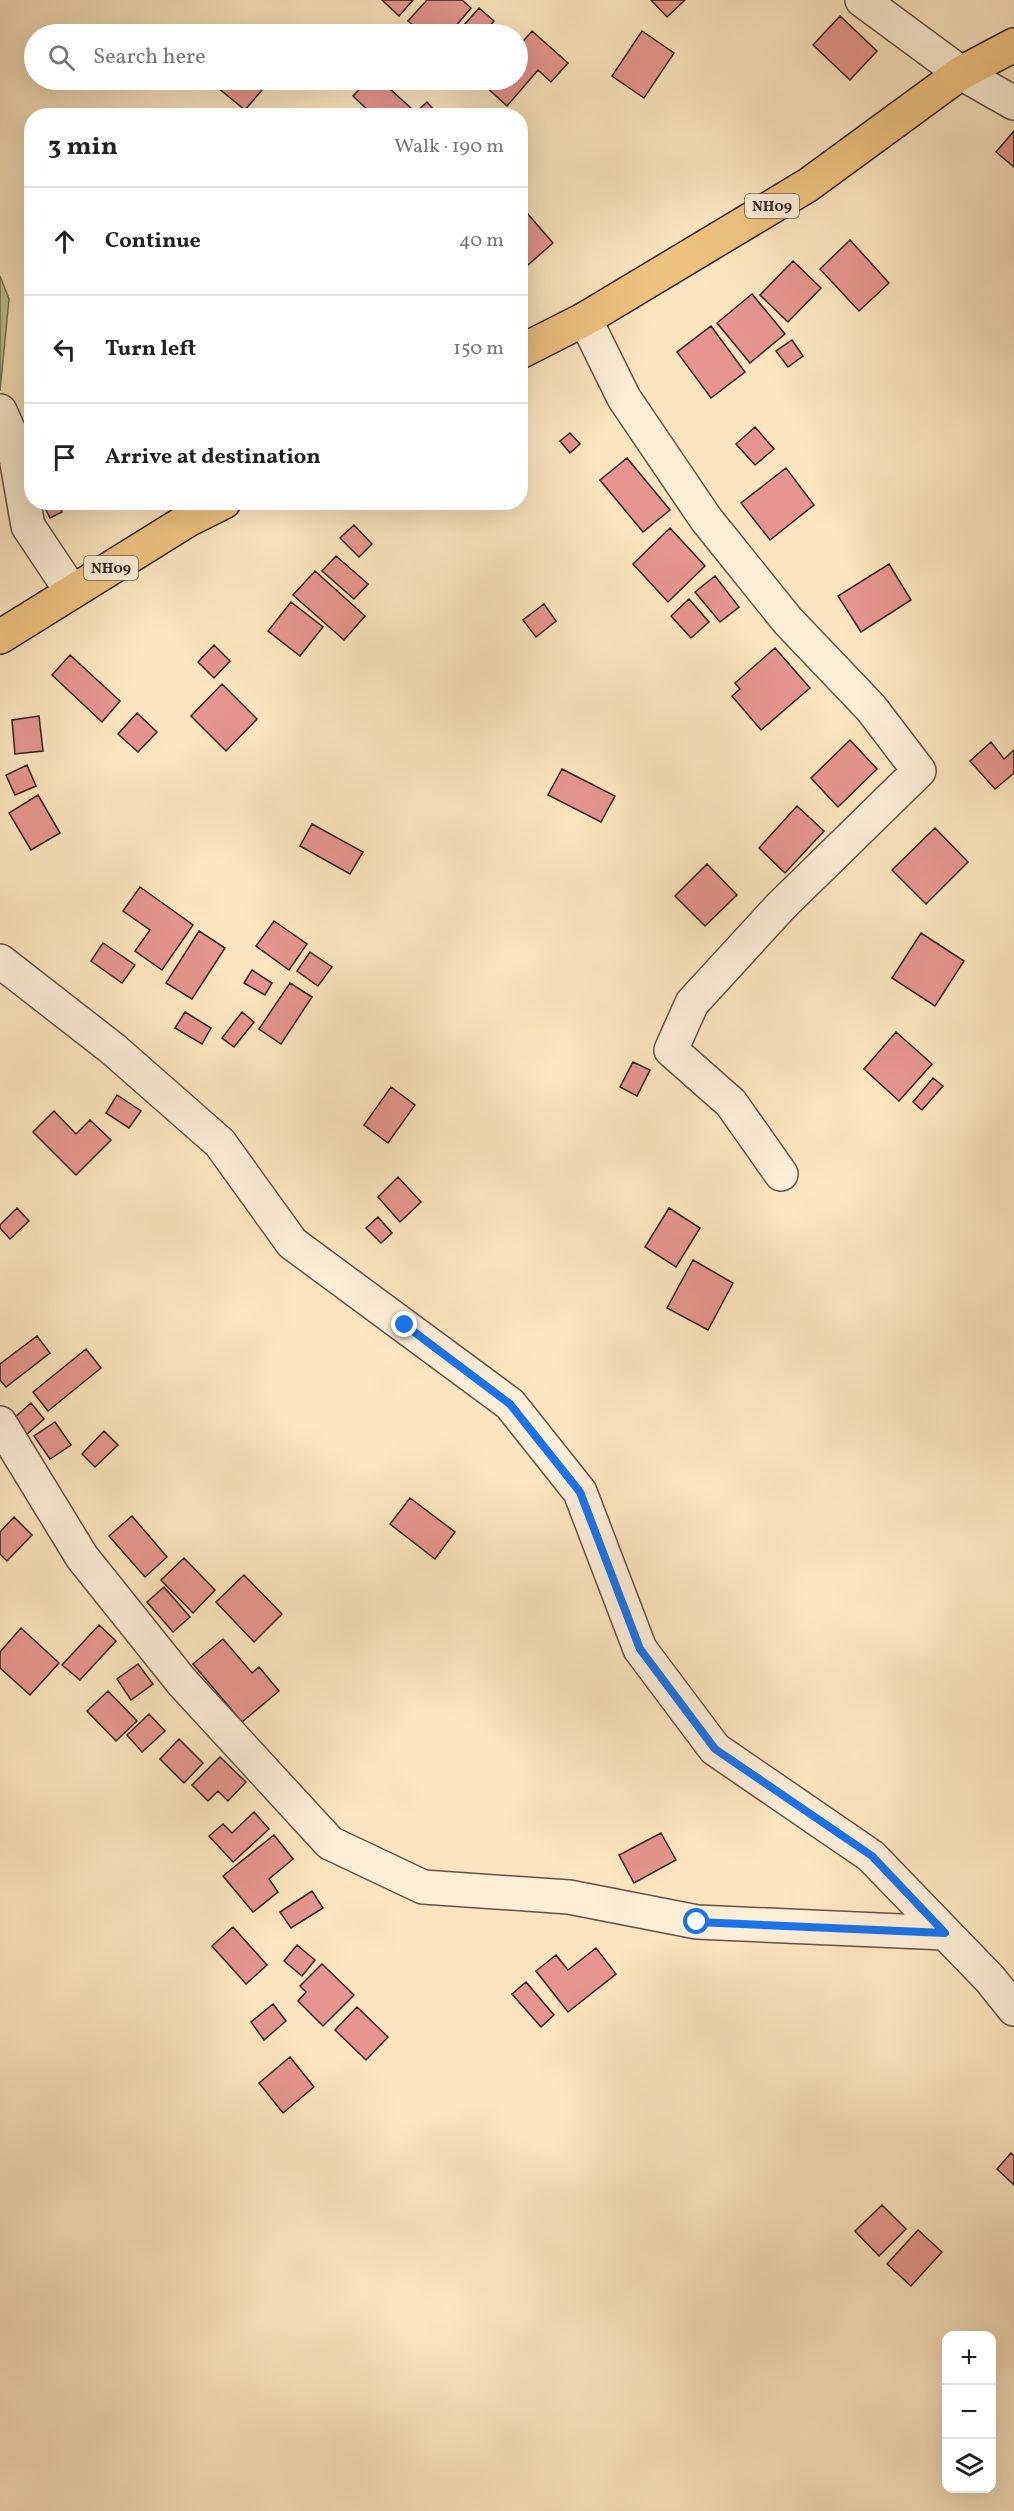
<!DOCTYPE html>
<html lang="en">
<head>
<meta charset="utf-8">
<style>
	:root { --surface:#fff; --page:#f2f2f2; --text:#222; --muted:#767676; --line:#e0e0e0 }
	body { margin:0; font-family:Vollkorn,serif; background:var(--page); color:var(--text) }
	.controls { position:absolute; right:18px; bottom:18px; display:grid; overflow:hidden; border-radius:12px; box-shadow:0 6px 24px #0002 }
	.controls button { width:54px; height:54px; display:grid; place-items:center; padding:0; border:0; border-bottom:2px solid var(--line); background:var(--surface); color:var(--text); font:30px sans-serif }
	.stop { position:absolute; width:18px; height:18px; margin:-14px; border:4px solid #1a73e8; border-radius:50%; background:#fff }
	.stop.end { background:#1a73e8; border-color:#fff; box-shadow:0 2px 6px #0008 }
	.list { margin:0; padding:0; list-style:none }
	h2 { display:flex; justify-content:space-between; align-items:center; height:78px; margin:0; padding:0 24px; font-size:26px }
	h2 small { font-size:20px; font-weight:400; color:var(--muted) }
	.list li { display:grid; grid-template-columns:39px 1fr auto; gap:18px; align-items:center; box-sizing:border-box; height:108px; padding:0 24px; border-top:2px solid var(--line) }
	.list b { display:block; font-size:22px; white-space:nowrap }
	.list em { font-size:20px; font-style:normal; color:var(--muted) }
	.icon { flex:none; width:33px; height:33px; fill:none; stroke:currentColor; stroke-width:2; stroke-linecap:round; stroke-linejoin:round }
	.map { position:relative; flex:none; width:1014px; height:2511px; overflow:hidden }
	.search { position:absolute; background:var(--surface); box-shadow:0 6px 24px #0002; left:24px; top:24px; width:504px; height:66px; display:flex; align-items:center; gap:15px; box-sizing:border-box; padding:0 21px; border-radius:33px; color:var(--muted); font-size:22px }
	.panel { position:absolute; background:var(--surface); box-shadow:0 6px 24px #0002; left:24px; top:108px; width:504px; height:402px; border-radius:24px }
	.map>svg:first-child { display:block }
	.green { fill:#bdc493; stroke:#767458; stroke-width:1.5 }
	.building { fill:#e6968d; stroke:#30231e; stroke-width:1.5 }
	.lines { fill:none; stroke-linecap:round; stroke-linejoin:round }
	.minor-casing { stroke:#635346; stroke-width:36 }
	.primary-casing { stroke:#30231e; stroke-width:36 }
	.minor { stroke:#fcedd5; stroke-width:33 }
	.primary { stroke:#eec280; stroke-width:33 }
	.route { stroke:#1a73e8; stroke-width:8 }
	.labels { text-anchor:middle; stroke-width:5; stroke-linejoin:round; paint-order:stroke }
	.shield { fill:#fcedd5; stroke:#6d6055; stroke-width:1.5 }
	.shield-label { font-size:15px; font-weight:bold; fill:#30231e }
</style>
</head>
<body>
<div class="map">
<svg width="1014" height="2511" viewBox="0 0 1014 2511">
	<rect width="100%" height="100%" fill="#fbe4bf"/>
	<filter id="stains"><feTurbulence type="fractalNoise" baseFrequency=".00333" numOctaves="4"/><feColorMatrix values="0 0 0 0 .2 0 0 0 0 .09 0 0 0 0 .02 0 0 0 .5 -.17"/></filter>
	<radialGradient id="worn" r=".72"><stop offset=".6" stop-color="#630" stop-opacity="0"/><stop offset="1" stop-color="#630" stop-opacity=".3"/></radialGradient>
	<path class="green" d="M 0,276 L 9,299 L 0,391 Z"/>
	<path class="building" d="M 382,0 L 413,0 L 399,16 Z
		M 427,0 L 462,0 L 471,8 L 449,34 L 424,34 L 408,21 Z
		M 651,0 L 685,0 L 667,17 Z
		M 479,8 L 494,21 L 483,34 L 456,34 Z
		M 840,16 L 877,51 L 850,80 L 813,45 Z
		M 532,31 L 568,63 L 551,82 L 538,70 L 507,106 L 484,85 L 489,80 L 518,80 L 518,47 Z
		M 642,31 L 674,53 L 644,98 L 612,76 Z
		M 215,80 L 250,80 L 262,90 L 245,110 L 212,83 Z
		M 368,80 L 380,80 L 412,109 L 405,116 L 374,116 L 353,96 Z
		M 427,102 L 439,116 L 412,116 Z
		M 1014,131 L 1014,167 L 996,152 Z
		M 520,205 L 553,243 L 520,272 Z
		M 850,240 L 889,283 L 859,311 L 820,269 Z
		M 793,261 L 821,288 L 788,322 L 760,295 Z
		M 752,294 L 785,334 L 750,363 L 717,323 Z
		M 711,326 L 745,372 L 711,398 L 677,352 Z
		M 792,340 L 803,356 L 788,367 L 776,351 Z
		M 755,427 L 774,449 L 755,465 L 736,444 Z
		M 570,433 L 580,444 L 570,453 L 560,441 Z
		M 627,458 L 670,510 L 643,532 L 600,480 Z
		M 786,468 L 814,505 L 770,540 L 741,503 Z
		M 42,502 L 57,502 L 62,512 L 50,518 Z
		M 354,525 L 372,544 L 359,557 L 340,538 Z
		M 670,528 L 705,566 L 668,602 L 633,564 Z
		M 336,556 L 368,584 L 354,599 L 322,571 Z
		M 889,564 L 911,600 L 861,632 L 838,596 Z
		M 315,571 L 365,616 L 344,640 L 293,595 Z
		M 715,576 L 739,607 L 720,622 L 695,592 Z
		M 689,599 L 709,622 L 691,638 L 671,616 Z
		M 291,602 L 323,627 L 300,656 L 268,631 Z
		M 544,604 L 556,621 L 536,637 L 523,620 Z
		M 214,645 L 230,661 L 214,678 L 198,662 Z
		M 775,648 L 810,688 L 761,730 L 732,696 L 740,689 L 735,683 Z
		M 70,655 L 120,701 L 102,722 L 52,675 Z
		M 222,684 L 257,719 L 226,751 L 191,716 Z
		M 137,713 L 157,732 L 138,752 L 118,734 Z
		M 39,716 L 43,751 L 15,754 L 12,720 Z
		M 850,740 L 877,769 L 838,807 L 811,778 Z
		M 991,742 L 1004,759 L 1014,750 L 1014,773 L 995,789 L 970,761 Z
		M 27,765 L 36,786 L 15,795 L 6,775 Z
		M 562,769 L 615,796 L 601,822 L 548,795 Z
		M 38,795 L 60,833 L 31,850 L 9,813 Z
		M 797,806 L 824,831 L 785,873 L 759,848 Z
		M 312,824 L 363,852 L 350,874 L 300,846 Z
		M 935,828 L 968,862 L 926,904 L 892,870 Z
		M 707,864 L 737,895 L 705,926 L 675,896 Z
		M 140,887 L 193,925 L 162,970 L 135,951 L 150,930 L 123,911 Z
		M 274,921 L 307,944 L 289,970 L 256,946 Z
		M 199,931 L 225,948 L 192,999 L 166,983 Z
		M 921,933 L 964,961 L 935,1006 L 892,978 Z
		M 103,943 L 135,965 L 122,983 L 91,961 Z
		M 310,952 L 332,967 L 318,986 L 297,971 Z
		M 252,970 L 272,983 L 265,995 L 244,983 Z
		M 290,983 L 312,997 L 281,1044 L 259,1029 Z
		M 185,1012 L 211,1028 L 202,1044 L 175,1028 Z
		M 242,1012 L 254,1022 L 234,1047 L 222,1038 Z
		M 896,1032 L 932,1064 L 899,1101 L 864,1069 Z
		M 633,1062 L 650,1070 L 637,1096 L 620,1087 Z
		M 933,1078 L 943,1086 L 922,1110 L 913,1102 Z
		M 391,1087 L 415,1105 L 388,1143 L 364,1125 Z
		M 117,1095 L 141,1111 L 129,1128 L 106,1113 Z
		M 54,1111 L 76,1134 L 90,1120 L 111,1140 L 76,1175 L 33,1132 Z
		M 398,1177 L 421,1202 L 400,1222 L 378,1197 Z
		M 17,1208 L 29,1221 L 10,1239 L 0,1228 L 0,1225 Z
		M 669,1208 L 700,1228 L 676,1267 L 645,1247 Z
		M 378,1217 L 392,1233 L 381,1243 L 366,1228 Z
		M 693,1260 L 733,1283 L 708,1330 L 667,1308 Z
		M 37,1336 L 50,1353 L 6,1387 L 0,1380 L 0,1364 Z
		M 86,1349 L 101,1368 L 48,1411 L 33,1392 Z
		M 31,1403 L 44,1419 L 26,1435 L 13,1419 Z
		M 55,1422 L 71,1445 L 50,1459 L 34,1436 Z
		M 104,1431 L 118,1445 L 95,1467 L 82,1454 Z
		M 410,1498 L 455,1532 L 435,1559 L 390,1524 Z
		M 132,1516 L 167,1557 L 145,1577 L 109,1536 Z
		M 14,1517 L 32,1535 L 7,1561 L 0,1554 L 0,1532 Z
		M 184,1558 L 215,1590 L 193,1613 L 161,1580 Z
		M 244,1575 L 282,1614 L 254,1642 L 216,1602 Z
		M 164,1587 L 190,1617 L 173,1632 L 147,1602 Z
		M 99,1625 L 116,1641 L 80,1680 L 62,1665 Z
		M 21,1628 L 59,1663 L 30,1695 L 0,1668 L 0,1652 Z
		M 223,1639 L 252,1673 L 259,1667 L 279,1691 L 242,1722 L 193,1664 Z
		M 138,1664 L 153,1684 L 131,1700 L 117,1679 Z
		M 108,1691 L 137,1721 L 116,1741 L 87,1711 Z
		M 149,1714 L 165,1731 L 142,1752 L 127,1735 Z
		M 179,1739 L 203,1763 L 184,1783 L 160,1759 Z
		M 220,1757 L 246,1782 L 228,1801 L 218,1791 L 208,1801 L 192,1785 Z
		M 254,1812 L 269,1829 L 233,1862 L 209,1836 L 223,1824 L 232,1833 Z
		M 661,1833 L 676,1860 L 634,1883 L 619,1855 Z
		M 274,1835 L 293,1859 L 269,1879 L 278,1892 L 253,1912 L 223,1876 Z
		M 312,1891 L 323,1908 L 291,1928 L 280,1912 Z
		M 233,1927 L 267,1965 L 246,1984 L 212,1946 Z
		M 297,1945 L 315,1960 L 302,1976 L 284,1961 Z
		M 596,1948 L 616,1974 L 568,2012 L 536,1971 L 556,1955 L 568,1970 Z
		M 322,1964 L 354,1995 L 323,2026 L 298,2001 L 306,1992 L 300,1986 Z
		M 526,1982 L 554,2015 L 541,2027 L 512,1994 Z
		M 273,2004 L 286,2021 L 264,2040 L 251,2022 Z
		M 357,2007 L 388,2037 L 366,2060 L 335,2030 Z
		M 290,2057 L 314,2087 L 283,2113 L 259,2083 Z
		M 1011,2153 L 1014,2156 L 1014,2185 L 997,2169 Z
		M 882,2205 L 906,2229 L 879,2256 L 855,2231 Z
		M 918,2230 L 942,2252 L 911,2286 L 887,2264 Z"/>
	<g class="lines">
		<g class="minor-casing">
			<path id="minor" d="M 862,0 L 961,73 L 1014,103
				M 585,319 L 624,398 L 706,519 L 788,621 L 871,708 L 919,771 L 781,906 L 692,1003 L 671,1050 L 731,1103 L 781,1174
				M 0,411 L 13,440 L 28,526 L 72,592
				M 0,961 L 113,1049 L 220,1143 L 292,1243 L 510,1404 L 580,1492 L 640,1649 L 715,1749 L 871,1856 L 990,1979 L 1014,2009
				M 0,1423 L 82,1557 L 182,1682 L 330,1843 L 423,1887 L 569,1897 L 697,1922 L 945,1933"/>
		</g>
		<g class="primary-casing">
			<path id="primary" d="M 520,352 L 585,319 L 808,185 L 961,73 L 1014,45
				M 0,637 L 188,520 L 224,502"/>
		</g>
		<use href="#minor" class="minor"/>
		<use href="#primary" class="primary"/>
	</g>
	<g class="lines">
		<path class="route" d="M 405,1325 L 510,1404 L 580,1492 L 640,1649 L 715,1749 L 872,1856 L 945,1933 L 697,1922"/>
	</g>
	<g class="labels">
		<g class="shield">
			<rect x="745" y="194" width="54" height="24" rx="4.5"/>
			<rect x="84" y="556" width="54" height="24" rx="4.5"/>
		</g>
		<g class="shield-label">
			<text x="772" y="211">NH09</text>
			<text x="111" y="573">NH09</text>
		</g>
	</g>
	<rect width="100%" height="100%" filter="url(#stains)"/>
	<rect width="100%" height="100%" fill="url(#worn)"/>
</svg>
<div class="controls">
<button>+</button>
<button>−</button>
<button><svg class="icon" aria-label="layers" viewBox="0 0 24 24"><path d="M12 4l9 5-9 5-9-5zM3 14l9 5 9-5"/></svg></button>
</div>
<div class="stop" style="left:697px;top:1922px"></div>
<div class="stop end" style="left:405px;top:1325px"></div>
<div class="search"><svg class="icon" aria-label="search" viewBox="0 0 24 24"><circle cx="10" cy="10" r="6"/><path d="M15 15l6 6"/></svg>Search here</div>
<section class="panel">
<h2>3 min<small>Walk · 190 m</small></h2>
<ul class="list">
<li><svg class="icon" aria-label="ahead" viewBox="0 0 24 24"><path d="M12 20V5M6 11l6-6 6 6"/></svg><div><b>Continue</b></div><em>40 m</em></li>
<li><svg class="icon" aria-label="left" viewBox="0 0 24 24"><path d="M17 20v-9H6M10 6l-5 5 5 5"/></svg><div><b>Turn left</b></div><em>150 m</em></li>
<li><svg class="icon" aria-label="arrive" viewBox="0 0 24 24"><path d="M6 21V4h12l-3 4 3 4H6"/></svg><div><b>Arrive at destination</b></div></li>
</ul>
</section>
</div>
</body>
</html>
